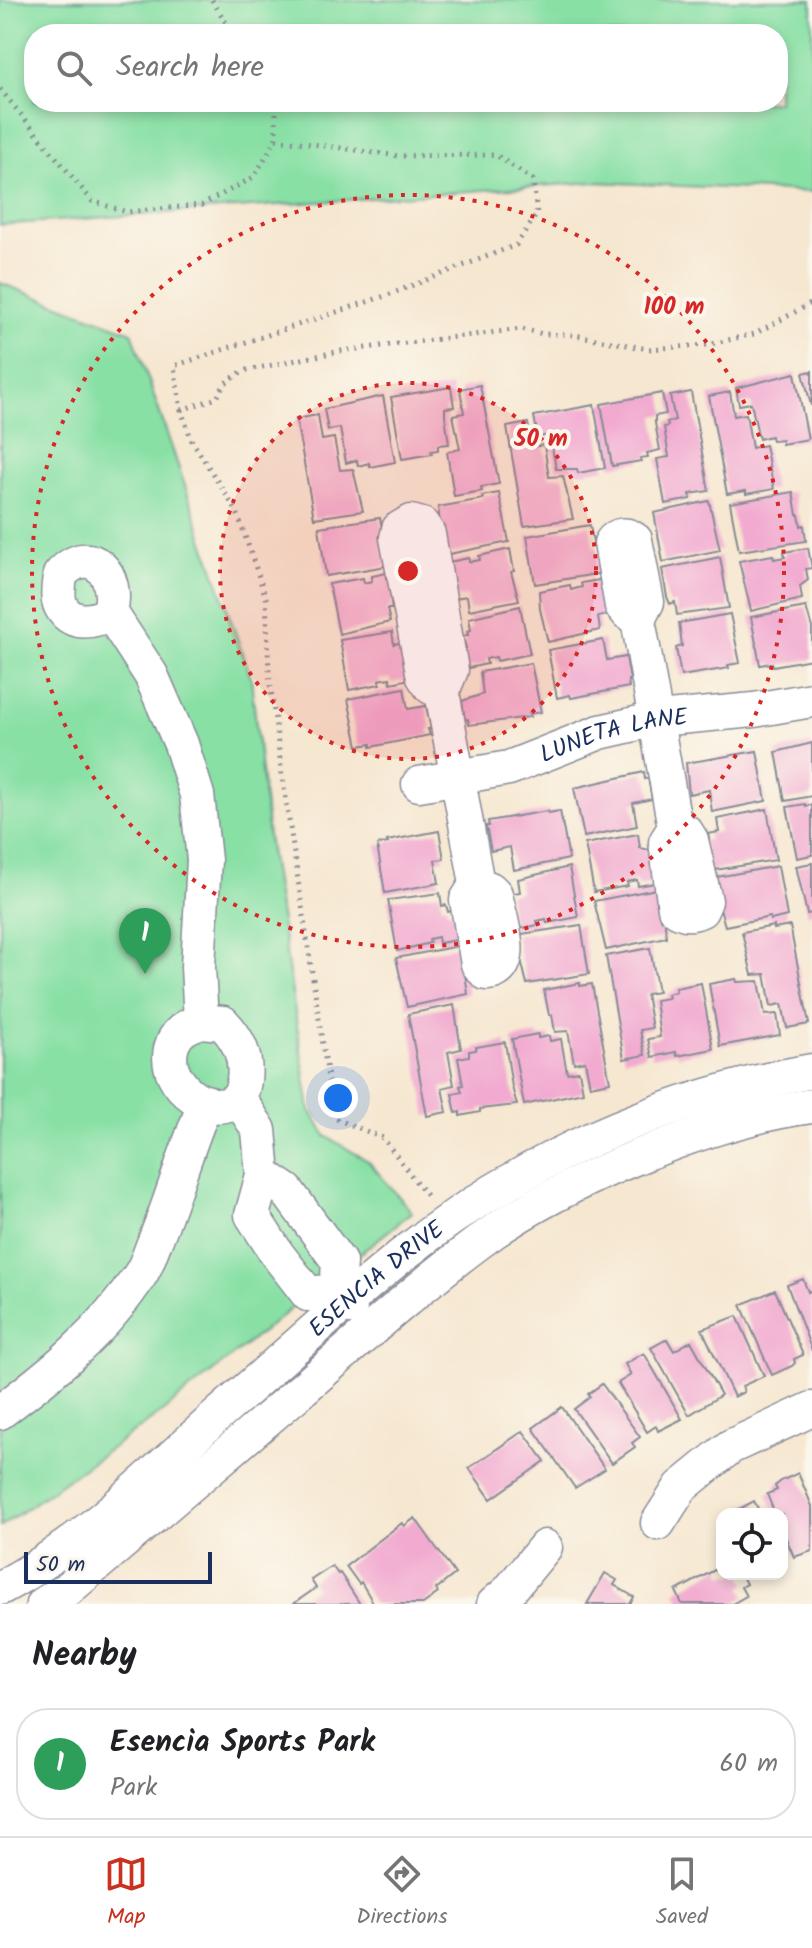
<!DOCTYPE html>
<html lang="en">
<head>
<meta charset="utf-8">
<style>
	:root { --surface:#fff; --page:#f6f6f6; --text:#202124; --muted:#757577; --line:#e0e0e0; --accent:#c8321e }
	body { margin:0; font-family:Kalam,sans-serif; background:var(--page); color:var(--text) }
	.controls { position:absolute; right:24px; bottom:24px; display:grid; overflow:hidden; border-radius:16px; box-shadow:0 4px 12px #0003 }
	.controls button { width:72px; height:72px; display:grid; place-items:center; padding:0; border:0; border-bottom:2px solid var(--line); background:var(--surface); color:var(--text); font:40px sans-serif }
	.scale { position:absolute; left:24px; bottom:20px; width:188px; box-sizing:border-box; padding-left:8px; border:4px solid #1b2f5e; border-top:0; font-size:22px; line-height:28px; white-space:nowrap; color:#1b2f5e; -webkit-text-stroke:6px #fbf7ec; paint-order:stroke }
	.you { position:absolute; left:338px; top:1098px; width:28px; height:28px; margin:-20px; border:6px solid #fff; border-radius:50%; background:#1a73e8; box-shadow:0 0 0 12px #1a73e833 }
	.badge { display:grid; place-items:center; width:52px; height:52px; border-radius:50%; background:var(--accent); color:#fff; font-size:26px; font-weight:700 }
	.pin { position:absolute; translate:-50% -66px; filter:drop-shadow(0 2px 4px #0008) }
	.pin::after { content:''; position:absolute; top:42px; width:28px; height:24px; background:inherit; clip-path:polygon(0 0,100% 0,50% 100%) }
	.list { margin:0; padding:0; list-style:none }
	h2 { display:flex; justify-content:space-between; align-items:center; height:104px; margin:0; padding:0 32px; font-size:34px }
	h2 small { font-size:26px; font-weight:400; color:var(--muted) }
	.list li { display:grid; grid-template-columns:52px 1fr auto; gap:24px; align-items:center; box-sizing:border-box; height:112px; margin:0 16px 16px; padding:0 16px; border:2px solid var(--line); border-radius:32px }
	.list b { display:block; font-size:30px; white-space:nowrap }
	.list p { margin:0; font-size:26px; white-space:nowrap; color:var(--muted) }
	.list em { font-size:26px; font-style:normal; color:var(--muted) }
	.icon { flex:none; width:44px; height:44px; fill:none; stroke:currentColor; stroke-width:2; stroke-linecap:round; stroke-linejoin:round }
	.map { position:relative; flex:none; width:812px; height:1604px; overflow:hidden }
	.search { position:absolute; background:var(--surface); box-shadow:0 4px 12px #0003; left:24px; right:24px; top:24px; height:88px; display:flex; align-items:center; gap:20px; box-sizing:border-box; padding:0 28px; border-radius:32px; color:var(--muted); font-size:30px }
	.sheet { height:232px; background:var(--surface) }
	nav { display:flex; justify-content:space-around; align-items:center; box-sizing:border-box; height:112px; border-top:2px solid var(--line); background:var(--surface); font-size:22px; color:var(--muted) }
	nav a { display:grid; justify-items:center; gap:4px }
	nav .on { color:var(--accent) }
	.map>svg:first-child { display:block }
	.green { fill:#88e0a5; stroke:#528882; stroke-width:2; fill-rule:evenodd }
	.building { fill:#f2aad0 }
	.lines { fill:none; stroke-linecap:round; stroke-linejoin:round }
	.minor-casing { stroke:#888b97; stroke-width:37 }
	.path { stroke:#888b97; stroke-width:5; stroke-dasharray:2 6; stroke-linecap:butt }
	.minor { stroke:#fff; stroke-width:34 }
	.ring { fill:none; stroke:#d62828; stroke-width:4; stroke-dasharray:4 8 }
	.labels { text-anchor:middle; stroke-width:8; stroke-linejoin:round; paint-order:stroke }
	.street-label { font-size:24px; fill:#1b2f5e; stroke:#fbf7ec }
	.centre { fill:#d62828; stroke:#fbf7ec; stroke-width:4 }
	.ring-label { font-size:24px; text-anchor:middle; font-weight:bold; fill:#d62828; stroke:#fbf7ec; stroke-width:8; stroke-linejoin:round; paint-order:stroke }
</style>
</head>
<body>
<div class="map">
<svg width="812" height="1604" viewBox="0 0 812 1604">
	<rect width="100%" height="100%" fill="#fbf7ec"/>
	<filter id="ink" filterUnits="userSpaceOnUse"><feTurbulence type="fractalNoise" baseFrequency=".0125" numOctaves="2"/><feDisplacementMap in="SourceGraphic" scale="16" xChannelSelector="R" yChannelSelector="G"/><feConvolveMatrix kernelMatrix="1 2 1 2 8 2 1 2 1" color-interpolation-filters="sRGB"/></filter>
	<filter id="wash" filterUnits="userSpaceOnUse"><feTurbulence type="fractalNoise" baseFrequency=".006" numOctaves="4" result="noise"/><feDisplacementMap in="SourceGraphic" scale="32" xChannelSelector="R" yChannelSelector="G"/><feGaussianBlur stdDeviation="1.8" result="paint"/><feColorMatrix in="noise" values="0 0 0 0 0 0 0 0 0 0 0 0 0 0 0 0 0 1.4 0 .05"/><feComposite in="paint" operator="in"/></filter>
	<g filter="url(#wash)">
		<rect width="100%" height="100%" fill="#f6e7d0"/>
		<path class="green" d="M 0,0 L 812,0 L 812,192 L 595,182 L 0,225 ZM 34,34 L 778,34 L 778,102 L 34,102 Z
			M 0,283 L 132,332 L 251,678 L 268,837 L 310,1110 L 326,1136 L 368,1161 L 412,1212 L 162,1412 L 0,1527 Z"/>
		<g id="blocks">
			<path class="building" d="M 812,371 L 812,405 L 811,405 L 803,373 Z
				M 795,373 L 808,439 L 782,444 L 782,440 L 772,441 L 771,436 L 759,439 L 751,403 L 739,405 L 736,388 Z
				M 480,385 L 499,484 L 481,487 L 482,491 L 454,496 L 447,452 L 460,449 L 453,415 L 464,413 L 460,389 Z
				M 451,387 L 454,407 L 445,408 L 445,415 L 449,444 L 438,445 L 438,450 L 431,451 L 432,454 L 402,459 L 391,397 Z
				M 691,392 L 709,491 L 690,494 L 691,499 L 665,504 L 657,459 L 669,457 L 664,427 L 668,426 L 667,422 L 675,420 L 670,396 Z
				M 730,392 L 734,416 L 746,414 L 752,448 L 765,445 L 774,489 L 746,494 L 746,491 L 727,494 L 709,396 Z
				M 662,393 L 666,414 L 655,416 L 655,423 L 660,450 L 647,453 L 648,457 L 640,458 L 641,461 L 612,466 L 601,404 Z
				M 383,396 L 395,462 L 370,467 L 369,463 L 358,466 L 357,460 L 346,463 L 340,428 L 328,430 L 324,409 Z
				M 594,405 L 605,468 L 578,473 L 577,469 L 556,469 L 550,435 L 538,437 L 534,416 Z
				M 318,415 L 322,440 L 334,438 L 340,470 L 353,469 L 363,511 L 314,518 L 296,419 Z
				M 528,423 L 532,447 L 544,445 L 549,477 L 563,476 L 573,519 L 524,526 L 507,427 Z
				M 793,492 L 797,515 L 799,515 L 801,526 L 804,525 L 806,541 L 739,551 L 730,503 Z
				M 499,493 L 509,542 L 444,555 L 438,507 L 483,499 L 482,496 Z
				M 709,501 L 720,550 L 663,562 L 654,513 Z
				M 380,518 L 384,539 L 393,565 L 326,576 L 319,527 Z
				M 590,525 L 594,548 L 596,547 L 603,573 L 535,584 L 527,536 Z
				M 808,548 L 812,568 L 806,569 L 808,580 L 800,586 L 802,599 L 751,611 L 739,561 L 773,555 L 774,559 L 785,557 L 784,552 Z
				M 510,549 L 514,571 L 511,572 L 519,600 L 469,610 L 467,596 L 455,598 L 444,563 L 469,558 L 469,562 L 480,560 L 479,556 Z
				M 720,557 L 729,608 L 677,615 L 675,602 L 670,604 L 667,597 L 662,569 Z
				M 396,571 L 397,600 L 391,602 L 392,609 L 387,609 L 390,622 L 339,634 L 329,584 L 363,578 L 364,583 L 372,581 L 372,576 Z
				M 605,579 L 608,615 L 598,617 L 600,630 L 548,642 L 540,609 L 539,591 L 570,585 L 571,590 L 582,587 L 581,583 Z
				M 520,606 L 530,654 L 497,661 L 496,657 L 486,659 L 487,664 L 464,669 L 460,649 L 466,648 L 463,636 L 468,635 L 467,631 L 471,630 L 469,618 Z
				M 806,607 L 812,628 L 812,659 L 773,666 L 772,663 L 760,665 L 751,617 Z
				M 730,614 L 740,663 L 728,665 L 729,668 L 681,676 L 676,648 L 682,646 L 679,623 Z
				M 392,632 L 394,644 L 405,642 L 415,678 L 391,683 L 390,678 L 379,680 L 380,684 L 349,690 L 340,640 Z
				M 603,640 L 607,660 L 626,657 L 630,680 L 628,680 L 629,687 L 571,698 L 570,695 L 557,698 L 548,650 Z
				M 531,663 L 541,712 L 529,714 L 530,717 L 469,725 L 468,719 L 465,720 L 462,701 L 483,694 L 480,672 Z
				M 404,688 L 408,709 L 426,706 L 431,729 L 428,729 L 430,735 L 371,747 L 371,744 L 358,746 L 348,699 Z
				M 812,743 L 812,796 L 785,801 L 776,752 Z
				M 757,751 L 766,801 L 712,812 L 709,790 L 689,794 L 686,763 Z
				M 644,772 L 645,779 L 648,778 L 652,799 L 633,803 L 637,826 L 584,837 L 574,788 Z
				M 805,804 L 806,806 L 812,805 L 812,855 L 797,858 L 787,807 Z
				M 767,809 L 776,860 L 709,871 L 703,841 L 709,840 L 708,834 L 719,832 L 717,819 Z
				M 548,811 L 548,813 L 560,811 L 569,859 L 514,870 L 510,847 L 491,851 L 486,826 L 489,826 L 488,821 Z
				M 439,831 L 444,859 L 435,860 L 439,883 L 385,893 L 377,845 L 388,843 L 387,841 Z
				M 638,834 L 640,848 L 650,850 L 661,882 L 638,886 L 637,880 L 627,882 L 628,886 L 594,892 L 585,844 Z
				M 812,863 L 812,913 L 807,914 L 796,866 Z
				M 778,866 L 787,916 L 771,920 L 770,917 L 725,926 L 711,878 Z
				M 569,867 L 578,917 L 547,923 L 546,919 L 537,921 L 538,925 L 513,930 L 508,894 L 520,892 L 518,879 Z
				M 662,888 L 666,937 L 606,950 L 594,901 Z
				M 440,893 L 442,906 L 446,905 L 448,912 L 454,910 L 463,939 L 439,943 L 438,937 L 429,939 L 430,943 L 397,951 L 388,900 Z
				M 581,925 L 589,974 L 527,984 L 515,935 Z
				M 774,926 L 774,929 L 790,926 L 809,1024 L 787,1028 L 782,1004 L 771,1006 L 765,974 L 752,975 L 742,932 Z
				M 464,945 L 468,973 L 465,974 L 468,994 L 407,1007 L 396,958 Z
				M 650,948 L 658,992 L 646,994 L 652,1028 L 640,1030 L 645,1055 L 624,1059 L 606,956 Z
				M 736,979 L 737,982 L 759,981 L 765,1015 L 777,1014 L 780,1035 L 720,1046 L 709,984 Z
				M 580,983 L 580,986 L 592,984 L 610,1082 L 590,1086 L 585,1061 L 574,1063 L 568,1031 L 555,1032 L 552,1015 L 549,1015 L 544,990 Z
				M 701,983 L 713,1049 L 677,1056 L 676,1052 L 652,1057 L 648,1039 L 660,1037 L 655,1000 L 668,998 L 667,994 L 676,992 L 675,988 Z
				M 454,1005 L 461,1049 L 448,1052 L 454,1085 L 442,1088 L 447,1112 L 427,1116 L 408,1014 Z
				M 538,1034 L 538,1038 L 549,1036 L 550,1041 L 561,1039 L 567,1073 L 579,1071 L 583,1092 L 524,1105 L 512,1039 Z
				M 505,1042 L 512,1087 L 517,1105 L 480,1109 L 480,1112 L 460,1116 L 460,1112 L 456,1113 L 452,1094 L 462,1092 L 460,1086 L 463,1085 L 458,1058 L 469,1056 L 469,1051 L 476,1050 L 476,1047 Z
				M 803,1279 L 808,1292 L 812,1290 L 812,1351 L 787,1285 Z
				M 775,1290 L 803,1355 L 794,1359 L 795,1363 L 792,1366 L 772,1375 L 741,1305 Z
				M 737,1316 L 764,1376 L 742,1386 L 744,1392 L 734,1397 L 702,1329 Z
				M 667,1339 L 674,1351 L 691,1341 L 721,1395 L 689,1415 L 651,1348 Z
				M 644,1353 L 682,1419 L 658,1431 L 656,1426 L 647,1432 L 618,1383 L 631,1375 L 625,1364 Z
				M 602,1384 L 640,1437 L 632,1443 L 635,1447 L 612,1463 L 574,1409 L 590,1397 L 588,1394 Z
				M 562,1407 L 605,1469 L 575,1488 L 533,1428 Z
				M 523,1431 L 545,1461 L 491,1499 L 469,1468 Z
				M 798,1473 L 812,1506 L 812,1551 L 794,1557 L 782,1529 L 782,1514 L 775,1514 L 767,1494 L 777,1490 L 775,1486 L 781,1481 Z
				M 754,1501 L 761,1514 L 730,1514 Z
				M 415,1518 L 455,1574 L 436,1589 L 438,1593 L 423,1604 L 374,1604 L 361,1582 L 359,1584 L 346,1566 L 402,1523 L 404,1526 Z
				M 332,1566 L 338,1574 L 340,1573 L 360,1604 L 293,1604 L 316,1588 L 311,1580 Z
				M 722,1566 L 722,1574 L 741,1574 L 746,1584 L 741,1587 L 746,1596 L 732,1604 L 682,1604 L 676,1591 Z
				M 605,1573 L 617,1580 L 614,1585 L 634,1597 L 630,1604 L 587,1604 Z"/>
		</g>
	</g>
	<g filter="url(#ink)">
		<use href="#blocks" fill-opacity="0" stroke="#888b97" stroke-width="2"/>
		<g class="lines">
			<g class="minor-casing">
				<g id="minor">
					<path d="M 110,612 C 96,622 72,626 62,608 C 56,599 59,586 60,575 C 91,540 120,576 110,612 L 151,675 L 181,744 L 197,795 L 204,860 L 198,967 L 201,1021"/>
					<path d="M 638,619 L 628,613 L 622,606 L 611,543 C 617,534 627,533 635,540 L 647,602 L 638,619 L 675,828 L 666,842 L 675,908 C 684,915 691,915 701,910 L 705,901 L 691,840 L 686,832 L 675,828"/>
					<path d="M 442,692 L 431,687 L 424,677 L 397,538 L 399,529 L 411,522 L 422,525 L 428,534 L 451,670 L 442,692 L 477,884 L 467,900 L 478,964 L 486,973 C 521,972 499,917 495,894 L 490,889 L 477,884"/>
					<path id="s1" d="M 419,784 L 509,768 L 600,732 L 657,719 L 754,710 L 812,700"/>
					<path d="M 201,1021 L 223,1023 C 239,1040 247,1057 244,1080 C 238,1133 161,1094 171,1049 C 175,1032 186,1026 201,1021 Z"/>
					<path d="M 239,1099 L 259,1130 L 263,1175 L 252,1215 L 277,1254 L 308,1294 L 337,1291"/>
					<path d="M 263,1175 L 287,1191 L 339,1262 L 337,1291 L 350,1307"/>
					<path d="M 0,1412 C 52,1373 104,1331 140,1275 C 147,1265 150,1252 155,1241 C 174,1195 186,1148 206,1102"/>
					<path d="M 658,1523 L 681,1487 L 730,1447 L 812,1409"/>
					<path id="s2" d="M 0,1588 C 82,1545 149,1477 218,1415 C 279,1362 338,1307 401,1256 C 519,1161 664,1097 812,1071"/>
					<path d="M 43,1604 L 68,1589 C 145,1524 221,1458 298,1393 C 357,1342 416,1289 479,1242 C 560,1182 712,1119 812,1106"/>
					<path d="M 494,1604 L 509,1591 L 545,1547"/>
				</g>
			</g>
			<path class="path" d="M 212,0 L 233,34
				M 0,89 L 92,201 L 127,212 L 202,205 L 254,177 L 276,139 L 276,102
				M 276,139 L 398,156 L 496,155 L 533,180 L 537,214 L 516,245 L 388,295 L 174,366 L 181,410 L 192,441 L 237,512 L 266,598 L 269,673 L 282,774 L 334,1118 L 383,1138 L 429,1199
				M 181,410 L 217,398 L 225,383 L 243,371 L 341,351 L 522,329 L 543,334 L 575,335 L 648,349 L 707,345 L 754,334 L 812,303"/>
			<use href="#minor" class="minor"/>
		</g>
	</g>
	<circle cx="408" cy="571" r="188" fill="#d62828" fill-opacity=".12"/>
	<g class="ring">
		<circle cx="408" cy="571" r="188"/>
		<circle cx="408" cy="571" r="376"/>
	</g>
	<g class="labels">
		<g class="street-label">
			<text dy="8" stroke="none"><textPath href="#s1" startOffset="202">LUNETA LANE</textPath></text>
			<text dy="8" stroke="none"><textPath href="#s2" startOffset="488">ESENCIA DRIVE</textPath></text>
		</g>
	</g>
	<circle cx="408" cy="571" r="12" class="centre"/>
	<g class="ring-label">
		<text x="674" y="314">100 m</text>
		<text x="541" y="446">50 m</text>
	</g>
</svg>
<div class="controls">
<button><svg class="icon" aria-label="locate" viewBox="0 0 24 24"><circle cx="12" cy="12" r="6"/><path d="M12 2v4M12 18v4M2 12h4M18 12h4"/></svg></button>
</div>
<div class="scale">50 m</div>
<div class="you"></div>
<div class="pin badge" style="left:145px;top:974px;background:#2e9e5b">1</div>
<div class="search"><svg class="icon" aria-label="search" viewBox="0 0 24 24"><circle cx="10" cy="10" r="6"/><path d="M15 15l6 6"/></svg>Search here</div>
</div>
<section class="sheet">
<h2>Nearby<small></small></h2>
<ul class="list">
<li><span class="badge" style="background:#2e9e5b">1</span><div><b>Esencia Sports Park</b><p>Park</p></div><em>60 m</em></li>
</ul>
</section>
<nav>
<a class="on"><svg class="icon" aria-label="map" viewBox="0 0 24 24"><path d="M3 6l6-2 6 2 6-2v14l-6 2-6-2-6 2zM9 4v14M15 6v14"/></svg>Map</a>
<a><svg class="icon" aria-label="directions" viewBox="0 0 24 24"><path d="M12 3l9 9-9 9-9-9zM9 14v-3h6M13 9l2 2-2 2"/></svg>Directions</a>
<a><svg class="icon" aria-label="saved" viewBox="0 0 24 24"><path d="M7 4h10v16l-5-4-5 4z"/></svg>Saved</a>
</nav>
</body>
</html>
